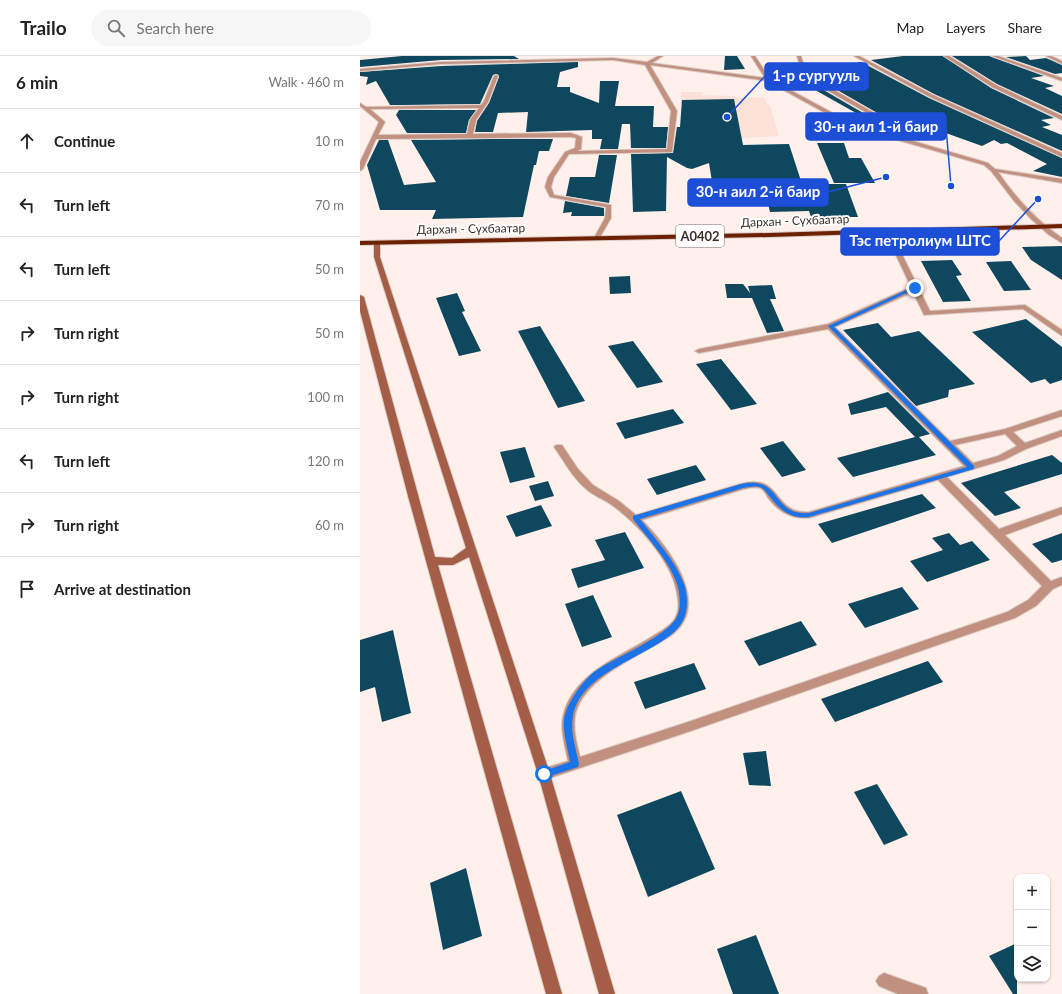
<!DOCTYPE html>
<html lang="en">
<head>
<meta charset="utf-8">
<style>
	:root { --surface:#fff; --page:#f6f6f6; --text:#222; --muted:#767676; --line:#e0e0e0 }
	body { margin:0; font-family:Lato,sans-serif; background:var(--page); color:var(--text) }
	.controls { position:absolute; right:12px; bottom:12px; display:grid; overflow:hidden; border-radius:8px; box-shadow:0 1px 3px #0004 }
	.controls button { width:36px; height:36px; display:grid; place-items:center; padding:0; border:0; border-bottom:1px solid var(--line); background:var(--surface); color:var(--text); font:20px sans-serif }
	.stop { position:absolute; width:12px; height:12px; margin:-9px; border:3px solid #1a73e8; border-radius:50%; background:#fff }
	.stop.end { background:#1a73e8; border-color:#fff; box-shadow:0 1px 4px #0008 }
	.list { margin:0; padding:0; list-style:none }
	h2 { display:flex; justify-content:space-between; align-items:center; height:52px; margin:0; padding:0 16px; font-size:17px }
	h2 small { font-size:13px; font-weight:400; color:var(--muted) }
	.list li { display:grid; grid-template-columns:26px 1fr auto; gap:12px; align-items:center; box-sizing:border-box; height:64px; padding:0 16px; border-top:1px solid var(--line) }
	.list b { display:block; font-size:15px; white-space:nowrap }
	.list em { font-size:13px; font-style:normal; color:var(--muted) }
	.icon { flex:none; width:22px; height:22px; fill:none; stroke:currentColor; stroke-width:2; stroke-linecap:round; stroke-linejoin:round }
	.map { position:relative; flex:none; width:702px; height:938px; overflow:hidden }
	header { display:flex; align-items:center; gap:24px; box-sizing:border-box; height:56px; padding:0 20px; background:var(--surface); border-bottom:1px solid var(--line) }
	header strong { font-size:19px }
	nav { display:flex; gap:22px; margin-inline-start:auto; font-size:14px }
	.search { width:280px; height:36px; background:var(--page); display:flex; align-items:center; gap:10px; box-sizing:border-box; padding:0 14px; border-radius:22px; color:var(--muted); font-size:15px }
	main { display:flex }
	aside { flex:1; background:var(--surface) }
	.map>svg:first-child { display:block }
	.built { fill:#fce1d8 }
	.building { fill:#0f485e }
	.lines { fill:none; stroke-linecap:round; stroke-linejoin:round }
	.street-casing { stroke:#dccdc8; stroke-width:2 }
	.secondary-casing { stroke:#dccdc8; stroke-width:2 }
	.highway-casing { stroke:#dccdc8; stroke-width:2 }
	.street { fill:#c1907f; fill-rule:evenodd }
	.secondary { fill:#a45e47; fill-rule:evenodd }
	.highway { fill:#6d2101; fill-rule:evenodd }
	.route { fill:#1a73e8 }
	.labels { text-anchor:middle; stroke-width:4; stroke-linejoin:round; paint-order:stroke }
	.far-street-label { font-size:12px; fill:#3b2d28; stroke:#fff }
	.shield { fill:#fff; stroke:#766c68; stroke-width:1 }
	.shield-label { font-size:13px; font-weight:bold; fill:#3b2d28 }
	.leader { fill:none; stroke:#1d4ed8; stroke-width:1.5 }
	.callout-dot { fill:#1d4ed8; stroke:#fff; stroke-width:1.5 }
	.callout { fill:#1d4ed8; stroke:#1d4ed8; stroke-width:1.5 }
	.callout-label { font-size:15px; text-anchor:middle; font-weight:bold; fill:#fff }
</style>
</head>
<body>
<header>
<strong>Trailo</strong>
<div class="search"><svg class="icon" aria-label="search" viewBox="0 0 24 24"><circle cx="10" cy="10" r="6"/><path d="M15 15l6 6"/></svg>Search here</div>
<nav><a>Map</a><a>Layers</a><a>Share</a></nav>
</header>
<main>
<aside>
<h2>6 min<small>Walk · 460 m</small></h2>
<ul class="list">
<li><svg class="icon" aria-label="ahead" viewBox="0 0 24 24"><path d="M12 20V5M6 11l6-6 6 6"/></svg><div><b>Continue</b></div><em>10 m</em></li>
<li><svg class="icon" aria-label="left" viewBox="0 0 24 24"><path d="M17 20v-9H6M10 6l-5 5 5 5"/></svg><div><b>Turn left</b></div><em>70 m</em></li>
<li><svg class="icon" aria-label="left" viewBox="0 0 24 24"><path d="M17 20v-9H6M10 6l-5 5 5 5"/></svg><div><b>Turn left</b></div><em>50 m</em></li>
<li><svg class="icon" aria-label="right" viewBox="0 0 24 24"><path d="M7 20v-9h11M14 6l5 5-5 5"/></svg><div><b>Turn right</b></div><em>50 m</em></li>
<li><svg class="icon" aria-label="right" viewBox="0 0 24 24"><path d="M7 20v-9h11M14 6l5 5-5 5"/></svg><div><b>Turn right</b></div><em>100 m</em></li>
<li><svg class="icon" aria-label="left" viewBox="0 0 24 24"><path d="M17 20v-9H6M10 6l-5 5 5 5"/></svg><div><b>Turn left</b></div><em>120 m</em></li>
<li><svg class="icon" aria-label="right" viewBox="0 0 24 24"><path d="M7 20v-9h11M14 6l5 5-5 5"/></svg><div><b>Turn right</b></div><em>60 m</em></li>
<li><svg class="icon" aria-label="arrive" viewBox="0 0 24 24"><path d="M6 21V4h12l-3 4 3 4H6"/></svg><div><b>Arrive at destination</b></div></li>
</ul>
</aside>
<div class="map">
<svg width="702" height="938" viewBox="0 0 702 938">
	<rect width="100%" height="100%" fill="#fff0eb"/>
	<path class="built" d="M 321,36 L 344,36 L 341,39 L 375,40 L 375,42 L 404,41 L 407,49 L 410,49 L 419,80 L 383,82 L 382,84 L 316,85 L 316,71 L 321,71 Z"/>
	<path class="building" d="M 42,0 L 154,0 L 159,3 L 81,4 L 0,11 L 0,4 Z
		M 365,0 L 377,0 L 385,13 L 364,14 Z
		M 543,0 L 583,0 L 631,32 L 694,62 L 681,64 L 691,69 L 682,71 L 702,79 L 702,95 L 574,38 L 511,4 Z
		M 592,0 L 629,0 L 684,20 L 671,22 L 694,30 L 685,32 L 702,40 L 702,58 L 637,28 Z
		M 666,0 L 670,4 L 686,2 L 702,9 L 702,17 L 695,18 L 646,1 Z
		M 218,6 L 218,11 L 200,16 L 197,31 L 210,31 L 210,36 L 239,47 L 240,25 L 259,25 L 255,50 L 294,50 L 293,71 L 308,71 L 306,92 L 271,92 L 270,68 L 262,68 L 258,93 L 240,93 L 242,83 L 232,83 L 232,74 L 166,76 L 168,56 L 138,57 L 133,76 L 115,76 L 117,65 L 129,47 L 139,21 L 137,18 L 133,19 L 120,48 L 43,49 L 30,49 L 16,25 L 6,29 L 8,21 L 0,20 L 0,16 L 81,10 Z
		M 498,6 L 501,6 L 569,42 L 702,102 L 702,121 L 673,115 L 687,108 L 647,87 L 641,88 L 634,84 L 622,90 L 583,76 L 574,69 L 559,85 L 555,76 L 533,66 L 465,27 L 500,19 Z
		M 455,29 L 517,65 L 511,70 L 507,70 L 480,59 L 496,57 L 448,30 Z
		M 374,43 L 383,89 L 429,88 L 442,128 L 486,128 L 498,161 L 451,161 L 449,155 L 410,156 L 402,123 L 372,124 L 379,150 L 356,150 L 349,107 L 332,113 L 327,112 L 307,101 L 306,155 L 273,156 L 271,98 L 313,97 L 317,71 L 320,71 L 322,44 Z
		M 39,54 L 116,54 L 109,64 L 106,77 L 47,77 L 36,59 Z
		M 132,83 L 193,83 L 189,95 L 179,95 L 176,109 L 174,109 L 163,161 L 72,163 L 76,154 L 20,154 L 7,109 L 19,84 L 28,84 L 44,129 L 76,126 L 51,84 Z
		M 457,87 L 484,87 L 489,102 L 501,102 L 515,127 L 474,127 Z
		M 239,99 L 257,99 L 249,147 L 206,140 L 210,121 L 235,121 Z
		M 205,145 L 244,152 L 244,160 L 211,160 L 212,156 L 203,157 Z
		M 702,190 L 702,224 L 671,204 L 662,191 Z
		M 592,204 L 602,219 L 596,220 L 611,245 L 583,246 L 561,205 Z
		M 651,205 L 671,234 L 644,235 L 626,206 Z
		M 270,220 L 271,237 L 250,238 L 249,221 Z
		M 365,228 L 383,228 L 390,237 L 388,230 L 412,229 L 416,243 L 410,243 L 424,275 L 407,277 L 392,242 L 367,242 Z
		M 97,237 L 105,255 L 102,256 L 121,295 L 99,300 L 76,242 Z
		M 666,263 L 702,291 L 702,324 L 690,328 L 685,323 L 671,327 L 612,276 Z
		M 518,267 L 531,281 L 559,275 L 615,328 L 589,334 L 588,341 L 556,350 L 483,274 Z
		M 180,270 L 225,345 L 198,352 L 158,275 Z
		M 273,285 L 303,326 L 277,332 L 248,290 Z
		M 361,303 L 397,348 L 371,354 L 336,308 Z
		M 528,336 L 570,378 L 559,381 L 576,399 L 493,421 L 477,402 L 555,381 L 526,351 L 491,359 L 488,348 Z
		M 313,353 L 324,367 L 265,383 L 256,367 Z
		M 423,385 L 446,414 L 422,421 L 400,392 Z
		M 165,391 L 175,421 L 150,427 L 140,396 Z
		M 692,399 L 702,407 L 702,418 L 644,436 L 661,452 L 635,460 L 601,427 Z
		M 336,409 L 346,424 L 297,439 L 287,423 Z
		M 188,425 L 194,440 L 175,445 L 169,430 Z
		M 562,438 L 576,452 L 472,487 L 458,468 Z
		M 181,449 L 192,470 L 156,481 L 146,460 Z
		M 265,476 L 284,512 L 218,532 L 211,513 L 245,504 L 235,484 Z
		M 589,477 L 600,489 L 612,485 L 630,504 L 567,526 L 550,505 L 583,494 L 572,482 Z
		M 702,477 L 702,504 L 692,507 L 672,488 Z
		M 542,531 L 559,553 L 505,572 L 488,548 Z
		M 233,539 L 252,581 L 222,591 L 205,548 Z
		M 441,565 L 457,589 L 399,610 L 384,585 Z
		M 33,574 L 51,657 L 22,666 L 15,631 L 0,636 L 0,584 Z
		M 568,605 L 583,626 L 475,666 L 461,643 Z
		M 334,607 L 346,633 L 285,653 L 274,626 Z
		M 406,695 L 411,730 L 389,729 L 383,697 Z
		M 517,728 L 548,779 L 524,789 L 494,736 Z
		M 321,735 L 355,813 L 288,841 L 257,759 Z
		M 106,812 L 122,880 L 83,894 L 70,827 Z
		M 396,879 L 419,938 L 373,938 L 357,893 Z
		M 657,887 L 657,938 L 653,938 L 629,900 Z"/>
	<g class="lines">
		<g class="street-casing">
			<path id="street" d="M 298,0 L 303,0 L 292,7 L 405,22 L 391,0 L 395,0 L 410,23 L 493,68 L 544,83 L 528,69 L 456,28 L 441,15 L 437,0 L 441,0 L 445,13 L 460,26 L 532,67 L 550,82 L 550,84 L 628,107 L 635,113 L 702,123 L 702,127 L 638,116 C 656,142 676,164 702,182 L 702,187 L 689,179 L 671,163 L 654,145 L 631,115 L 624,109 L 489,70 L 407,25 L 290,9 L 317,55 L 312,96 L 209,98 L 194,121 L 191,131 L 194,139 L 251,149 L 251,162 L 239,183 L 234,182 L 245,162 L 246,151 L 190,141 L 185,131 L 188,121 L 205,96 L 215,92 L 216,82 L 211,81 L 16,83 L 3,113 L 0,115 L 0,106 L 19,66 L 0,50 L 0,47 L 6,51 L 121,49 L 124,45 L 134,20 L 136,19 L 138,20 L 128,46 L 116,64 L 113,78 L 211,77 L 222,81 L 221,93 L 217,95 L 307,93 L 311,55 L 285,9 L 253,4 L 81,8 L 0,15 L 0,13 L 81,6 L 253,2 L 287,6 ZM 119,52 L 110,64 L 107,78 L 18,79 L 25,66 L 10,53 Z
				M 494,0 L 499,0 L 573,39 L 702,97 L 702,101 L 570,41 Z
				M 584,0 L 589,0 L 636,29 L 702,60 L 702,64 L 632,31 Z
				M 632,0 L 638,0 L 702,22 L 702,25 Z
				M 686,0 L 691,0 L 702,5 L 702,8 Z
				M 527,172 L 530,174 L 570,255 L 665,249 L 702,274 L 702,280 L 663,253 L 564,259 L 553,236 L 475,271 L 590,385 L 645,373 L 702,354 L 702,360 L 653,376 L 665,387 L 702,374 L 702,380 L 666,393 L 644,404 L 587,421 L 639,473 L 702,451 L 702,458 L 645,479 L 691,525 L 702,521 L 702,529 L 693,533 L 676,550 L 655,562 L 325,677 L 184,724 L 179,722 L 178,718 L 179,714 L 208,705 C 205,690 200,674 203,660 C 213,616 263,600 296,578 C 303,574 313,568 316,560 C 320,552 318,542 316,533 C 310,504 277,467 253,450 C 244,443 233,440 225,432 C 212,421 204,405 194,391 L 196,389 L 202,389 L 218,413 L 233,429 L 259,445 L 276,459 L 380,428 C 423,416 411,458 449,456 L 604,410 L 468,273 L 339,297 L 335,295 L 339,293 L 468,268 L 551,231 L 524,174 ZM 645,378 L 657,390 L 638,400 L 613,407 L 595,389 ZM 578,424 L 682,530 L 668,544 L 647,556 L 325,667 L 220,701 C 217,688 213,674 215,661 C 221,621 284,599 313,578 C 352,546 307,490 282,464 L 384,433 C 389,432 395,431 400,432 C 404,434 406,438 408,442 C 419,456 431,463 449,462 Z
				M 524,917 L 566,932 L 568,938 L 538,938 L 519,930 L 516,925 L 519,920 Z"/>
		</g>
		<g class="secondary-casing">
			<path id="secondary" d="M 17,186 L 20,188 L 20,201 L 190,718 L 255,938 L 239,938 L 178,718 L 109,501 L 93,509 L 78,509 L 202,938 L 186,938 L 48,440 L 0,255 L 0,239 L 4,241 L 75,501 L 92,502 L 106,492 L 14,201 L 14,188 Z"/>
		</g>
		<g class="highway-casing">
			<path id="highway" d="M 702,168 L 702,172 L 409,181 L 0,189 L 0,185 L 409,177 Z"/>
		</g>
		<use href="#street" class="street"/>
		<use href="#secondary" class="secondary"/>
		<use href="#highway" class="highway"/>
	</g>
	<path class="route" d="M 553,231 L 557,232 L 474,271 L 614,410 L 614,413 L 449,461 C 431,463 421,455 410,441 C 408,439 405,434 402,432 C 396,429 389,431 383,432 L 280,463 C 295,483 315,504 324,528 C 329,542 328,561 318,572 C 292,601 221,614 213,660 C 210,676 216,693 219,708 L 218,711 L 184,722 L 181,721 L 181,716 L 210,706 C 208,692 201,673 205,658 C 210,643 222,626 234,616 C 253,602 312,579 318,558 C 321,550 320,537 317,528 C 309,504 288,483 273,463 L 273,460 L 381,428 C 423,419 410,460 449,457 L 607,411 L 468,270 Z"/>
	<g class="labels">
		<g class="far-street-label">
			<text transform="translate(435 165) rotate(-2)" y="4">Дархан - Сүхбаатар</text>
			<text transform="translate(111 173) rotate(-1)" y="4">Дархан - Сүхбаатар</text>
		</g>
		<rect class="shield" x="316" y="169" width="48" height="22" rx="3"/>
		<g class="shield-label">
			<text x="340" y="185">A0402</text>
		</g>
	</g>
	<path class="leader" d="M367 61L405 20M591 130L586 71M526 121L468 136M678 143L639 185"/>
	<g class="callout-dot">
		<circle cx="367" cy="61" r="4"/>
		<circle cx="591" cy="130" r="4"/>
		<circle cx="526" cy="121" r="4"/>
		<circle cx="678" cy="143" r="4"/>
	</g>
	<g class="callout">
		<rect x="405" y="7" width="103" height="27" rx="4"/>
		<rect x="446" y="57" width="140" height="27" rx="4"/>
		<rect x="328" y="123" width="140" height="27" rx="4"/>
		<rect x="481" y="172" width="158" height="27" rx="4"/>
	</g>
	<g class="callout-label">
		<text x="456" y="25">1-р сургууль</text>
		<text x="516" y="76">30-н аил 1-й баир</text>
		<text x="398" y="141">30-н аил 2-й баир</text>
		<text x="560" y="190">Тэс петролиум ШТС</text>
	</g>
</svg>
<div class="controls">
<button>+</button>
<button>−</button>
<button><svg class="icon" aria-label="layers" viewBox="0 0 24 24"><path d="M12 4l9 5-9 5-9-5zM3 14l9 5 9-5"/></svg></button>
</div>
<div class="stop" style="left:184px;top:718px"></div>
<div class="stop end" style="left:555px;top:232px"></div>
</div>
</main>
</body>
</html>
